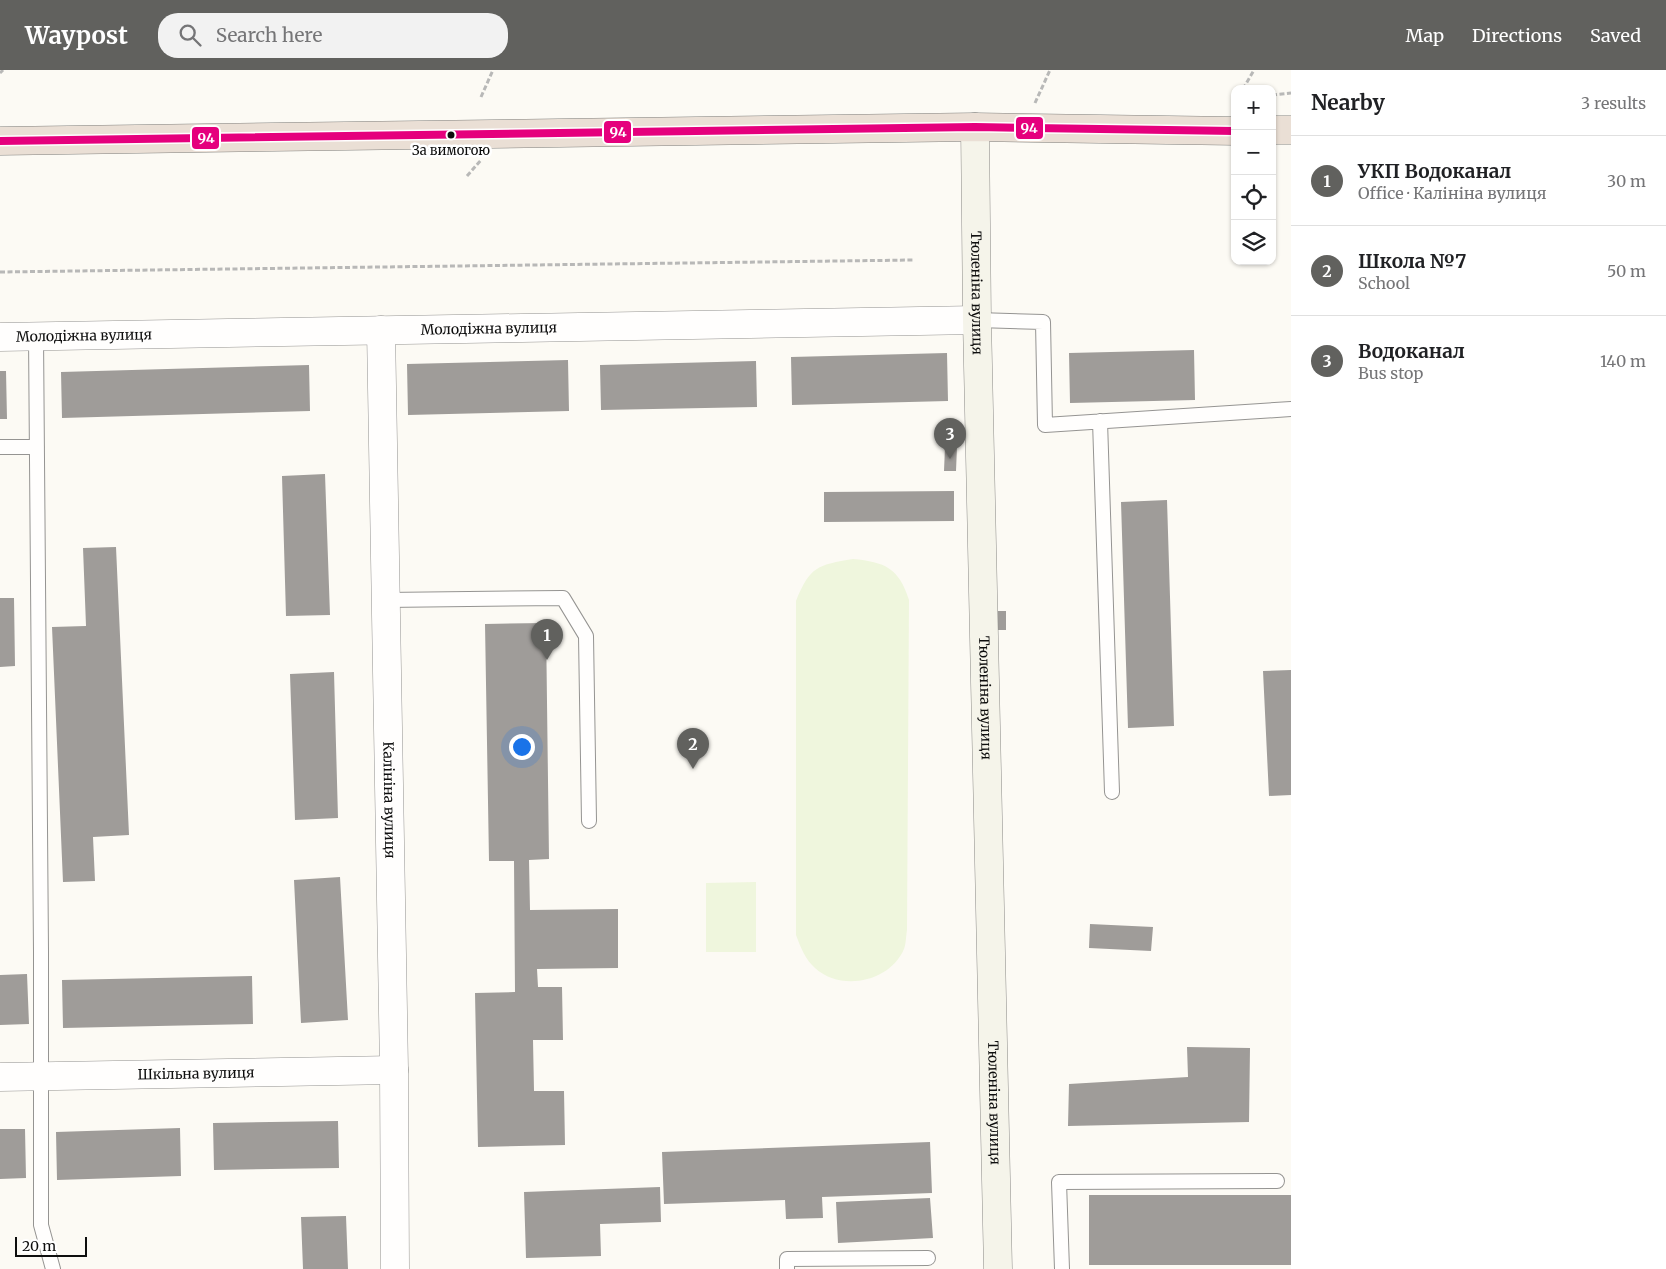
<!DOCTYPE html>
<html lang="en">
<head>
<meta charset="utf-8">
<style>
	:root { --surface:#fff; --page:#f2f2f2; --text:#202124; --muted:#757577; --line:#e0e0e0; --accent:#61615e }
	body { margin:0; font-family:Merriweather,serif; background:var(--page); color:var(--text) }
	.controls { position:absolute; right:15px; top:15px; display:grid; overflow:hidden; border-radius:10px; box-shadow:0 1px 4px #0004 }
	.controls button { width:45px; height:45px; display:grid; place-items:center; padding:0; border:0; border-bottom:1px solid var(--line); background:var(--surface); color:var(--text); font:25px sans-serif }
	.scale { position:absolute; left:15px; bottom:12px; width:72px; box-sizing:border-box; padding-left:5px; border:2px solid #0e0e0e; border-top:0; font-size:14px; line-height:18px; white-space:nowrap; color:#0e0e0e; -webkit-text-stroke:4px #fff; paint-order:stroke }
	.you { position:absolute; left:521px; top:676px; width:18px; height:18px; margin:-12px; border:4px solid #fff; border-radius:50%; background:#1a73e8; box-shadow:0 0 0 8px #1a73e833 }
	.badge { display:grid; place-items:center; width:32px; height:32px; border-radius:50%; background:var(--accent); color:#fff; font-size:16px; font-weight:700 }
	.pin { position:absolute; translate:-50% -41px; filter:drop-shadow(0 1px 2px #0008) }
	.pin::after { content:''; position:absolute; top:26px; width:18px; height:15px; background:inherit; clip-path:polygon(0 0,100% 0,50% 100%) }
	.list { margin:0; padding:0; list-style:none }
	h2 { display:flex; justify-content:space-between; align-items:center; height:65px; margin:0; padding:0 20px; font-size:21px }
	h2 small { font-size:16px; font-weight:400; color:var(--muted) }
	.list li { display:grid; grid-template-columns:32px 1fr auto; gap:15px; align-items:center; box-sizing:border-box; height:90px; padding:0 20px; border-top:1px solid var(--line) }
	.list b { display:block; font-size:19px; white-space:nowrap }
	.list p { margin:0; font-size:16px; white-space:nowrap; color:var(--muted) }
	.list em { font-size:16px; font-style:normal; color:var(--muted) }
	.icon { flex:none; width:28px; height:28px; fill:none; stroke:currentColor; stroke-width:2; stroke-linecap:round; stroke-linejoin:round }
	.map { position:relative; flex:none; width:1291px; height:1199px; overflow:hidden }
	header { display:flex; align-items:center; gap:30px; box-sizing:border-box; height:70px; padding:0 25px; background:var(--accent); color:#fff }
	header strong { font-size:24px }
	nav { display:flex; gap:28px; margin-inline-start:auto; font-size:18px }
	.search { width:350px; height:45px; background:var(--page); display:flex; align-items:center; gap:12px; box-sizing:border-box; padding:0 18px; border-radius:20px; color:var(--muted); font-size:19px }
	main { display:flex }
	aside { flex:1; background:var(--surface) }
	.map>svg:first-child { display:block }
	.pitch { fill:#eff6dd }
	.building { fill:#9f9c99 }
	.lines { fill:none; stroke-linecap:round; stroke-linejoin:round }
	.lane-casing { stroke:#959492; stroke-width:16 }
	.street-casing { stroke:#959492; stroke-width:29 }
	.secondary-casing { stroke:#8c8b88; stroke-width:29 }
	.highway-casing { stroke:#82827f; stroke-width:29 }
	.path { stroke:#b8b8b7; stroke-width:3; stroke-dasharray:5 2.5; stroke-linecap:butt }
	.lane { stroke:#fffefd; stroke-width:14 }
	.street { stroke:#fffefd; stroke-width:28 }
	.secondary { stroke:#f5f4ea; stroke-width:28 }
	.highway { stroke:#eadfd5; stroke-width:28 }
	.bus-1-casing { stroke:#fff; stroke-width:11 }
	.bus-1 { stroke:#e5007d; stroke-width:8 }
	.bus-dot { fill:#0e0e0e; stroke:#fff; stroke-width:2 }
	.labels { text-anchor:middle; stroke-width:5; stroke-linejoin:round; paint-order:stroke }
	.bus-label { font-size:13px; fill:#0e0e0e; stroke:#fff }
	.street-label { font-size:14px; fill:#0e0e0e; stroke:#fff }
	.line-badge { stroke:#fff; stroke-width:2 }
	.badge-label { font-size:14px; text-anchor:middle; font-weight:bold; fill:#fff }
</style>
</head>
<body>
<header>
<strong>Waypost</strong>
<div class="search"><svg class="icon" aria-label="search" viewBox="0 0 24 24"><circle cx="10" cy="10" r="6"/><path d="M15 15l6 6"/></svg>Search here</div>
<nav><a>Map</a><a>Directions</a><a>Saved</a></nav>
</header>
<main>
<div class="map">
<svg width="1291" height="1199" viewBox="0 0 1291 1199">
	<rect width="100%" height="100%" fill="#fcfaf4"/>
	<path class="pitch" d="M 853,489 C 885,492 899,498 909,530 L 907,860 C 906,866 906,874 904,879 C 890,912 841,922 815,898 C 805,889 801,878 796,865 L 796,531 C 810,496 818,495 853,489 Z
		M 756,812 L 756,882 L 706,882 L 706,813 Z"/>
	<path class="building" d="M 1194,280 L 1195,330 L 1070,333 L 1069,283 Z
		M 947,283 L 948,331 L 792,335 L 791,287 Z
		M 568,290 L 569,341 L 408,345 L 407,294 Z
		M 756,291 L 757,337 L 601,340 L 600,295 Z
		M 309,295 L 310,341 L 62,348 L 61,302 Z
		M 0,301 L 6,301 L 7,349 L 0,349 Z
		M 945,377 L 957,377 L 956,401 L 944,401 Z
		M 325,404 L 330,545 L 286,546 L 282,406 Z
		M 954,421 L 954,451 L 824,452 L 824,422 Z
		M 1167,430 L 1174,656 L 1128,658 L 1121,432 Z
		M 116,477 L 129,765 L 93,767 L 95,811 L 63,812 L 52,557 L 86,556 L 83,478 Z
		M 0,528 L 14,528 L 15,596 L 0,597 Z
		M 997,541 L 1006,541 L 1006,560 L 997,560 Z
		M 546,553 L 549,789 L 529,790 L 530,840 L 618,839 L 618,898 L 537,899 L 538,917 L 562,917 L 563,970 L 533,970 L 534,1021 L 564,1021 L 565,1075 L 478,1077 L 475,923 L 515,922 L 514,791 L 489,791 L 485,554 Z
		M 1291,600 L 1291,725 L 1269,726 L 1263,601 Z
		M 334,602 L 338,748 L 295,750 L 290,604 Z
		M 340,807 L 348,950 L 301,953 L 294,810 Z
		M 1090,854 L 1153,857 L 1151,881 L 1089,878 Z
		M 27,904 L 29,954 L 0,955 L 0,905 Z
		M 252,906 L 253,954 L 63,958 L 62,910 Z
		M 1187,977 L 1250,978 L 1249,1052 L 1068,1056 L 1069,1014 L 1188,1007 Z
		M 338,1051 L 339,1098 L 214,1100 L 213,1053 Z
		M 180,1058 L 181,1106 L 57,1110 L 56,1062 Z
		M 0,1059 L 25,1059 L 26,1108 L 0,1109 Z
		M 930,1072 L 932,1123 L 822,1127 L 823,1148 L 786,1149 L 785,1130 L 664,1134 L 662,1082 Z
		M 660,1117 L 661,1152 L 600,1154 L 601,1186 L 526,1188 L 524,1122 Z
		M 1089,1125 L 1291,1125 L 1291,1195 L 1089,1195 Z
		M 930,1128 L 933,1168 L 838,1173 L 836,1132 Z
		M 346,1146 L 348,1199 L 303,1199 L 301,1147 Z"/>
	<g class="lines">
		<g class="lane-casing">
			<path id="lane" d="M 977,250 L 1043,252 L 1045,355 L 1291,339
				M 36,266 L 41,881 L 41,1155 L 53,1199
				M 1100,351 L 1112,722
				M 0,377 L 37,377
				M 385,530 L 563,528 L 586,566 L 589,751
				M 787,1199 L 787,1189 L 928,1188
				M 1062,1199 L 1059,1112 L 1277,1111"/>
		</g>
		<g class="street-casing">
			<g id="street">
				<path id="s1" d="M 381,260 L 394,999 L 395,1199"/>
				<path id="s2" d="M 0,267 L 977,250"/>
				<path id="s3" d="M 0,1007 L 394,1000"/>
			</g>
		</g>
		<g class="secondary-casing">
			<g id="secondary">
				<path id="s4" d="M 975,57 L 977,250 L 998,1199"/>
			</g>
		</g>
		<g class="highway-casing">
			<path id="highway" d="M 1272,60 L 1291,60
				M 0,71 L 975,57 L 1235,61"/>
		</g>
		<path class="path" d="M 0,3 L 3,0
			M 1243,19 L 1254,0
			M 1272,25 L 1291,23
			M 481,27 L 493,0
			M 1035,33 L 1050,0
			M 467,106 L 481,90
			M 0,202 L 914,190"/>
		<use href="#lane" class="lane"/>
		<use href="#street" class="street"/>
		<use href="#secondary" class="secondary"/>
		<use href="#highway" class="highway"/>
		<g class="bus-1-casing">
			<path id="bus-1" d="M 0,71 L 975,57 L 1235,61"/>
		</g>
		<use href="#bus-1" class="bus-1"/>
	</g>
	<circle class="bus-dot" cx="451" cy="65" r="4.5"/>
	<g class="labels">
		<g class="bus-label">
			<text x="451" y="85">За вимогою</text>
		</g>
		<g class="street-label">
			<text dy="5" stroke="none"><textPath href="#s4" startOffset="166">Тюленіна вулиця</textPath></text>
			<text dy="5" stroke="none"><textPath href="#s2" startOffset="489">Молодіжна вулиця</textPath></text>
			<text dy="5" stroke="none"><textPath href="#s2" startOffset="84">Молодіжна вулиця</textPath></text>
			<text dy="5" stroke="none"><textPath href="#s4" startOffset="571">Тюленіна вулиця</textPath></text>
			<text dy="5" stroke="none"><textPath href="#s1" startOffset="470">Калініна вулиця</textPath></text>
			<text dy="5" stroke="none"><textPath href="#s3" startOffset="196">Шкільна вулиця</textPath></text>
			<text dy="5" stroke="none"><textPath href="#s4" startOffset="976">Тюленіна вулиця</textPath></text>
		</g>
	</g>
	<g class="line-badge">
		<rect x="1015" y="46" width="29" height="24" rx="5" fill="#e5007d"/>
		<rect x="603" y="50" width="29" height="24" rx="5" fill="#e5007d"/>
		<rect x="191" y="56" width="29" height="24" rx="5" fill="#e5007d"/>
	</g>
	<g class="badge-label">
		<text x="1029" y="63">94</text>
		<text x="618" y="67">94</text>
		<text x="206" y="73">94</text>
	</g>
</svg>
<div class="controls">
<button>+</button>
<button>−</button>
<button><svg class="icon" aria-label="locate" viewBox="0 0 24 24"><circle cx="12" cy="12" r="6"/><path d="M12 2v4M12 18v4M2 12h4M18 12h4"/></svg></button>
<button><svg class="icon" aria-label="layers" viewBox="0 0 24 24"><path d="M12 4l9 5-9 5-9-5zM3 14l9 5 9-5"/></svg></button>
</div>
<div class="scale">20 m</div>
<div class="you"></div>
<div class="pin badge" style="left:547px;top:590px">1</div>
<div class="pin badge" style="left:693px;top:699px">2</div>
<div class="pin badge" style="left:950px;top:389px">3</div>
</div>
<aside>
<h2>Nearby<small>3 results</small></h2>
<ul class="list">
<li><span class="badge">1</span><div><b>УКП Водоканал</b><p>Office · Калініна вулиця</p></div><em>30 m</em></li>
<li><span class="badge">2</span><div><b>Школа №7</b><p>School</p></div><em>50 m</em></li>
<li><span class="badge">3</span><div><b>Водоканал</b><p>Bus stop</p></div><em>140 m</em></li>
</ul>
</aside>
</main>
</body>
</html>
